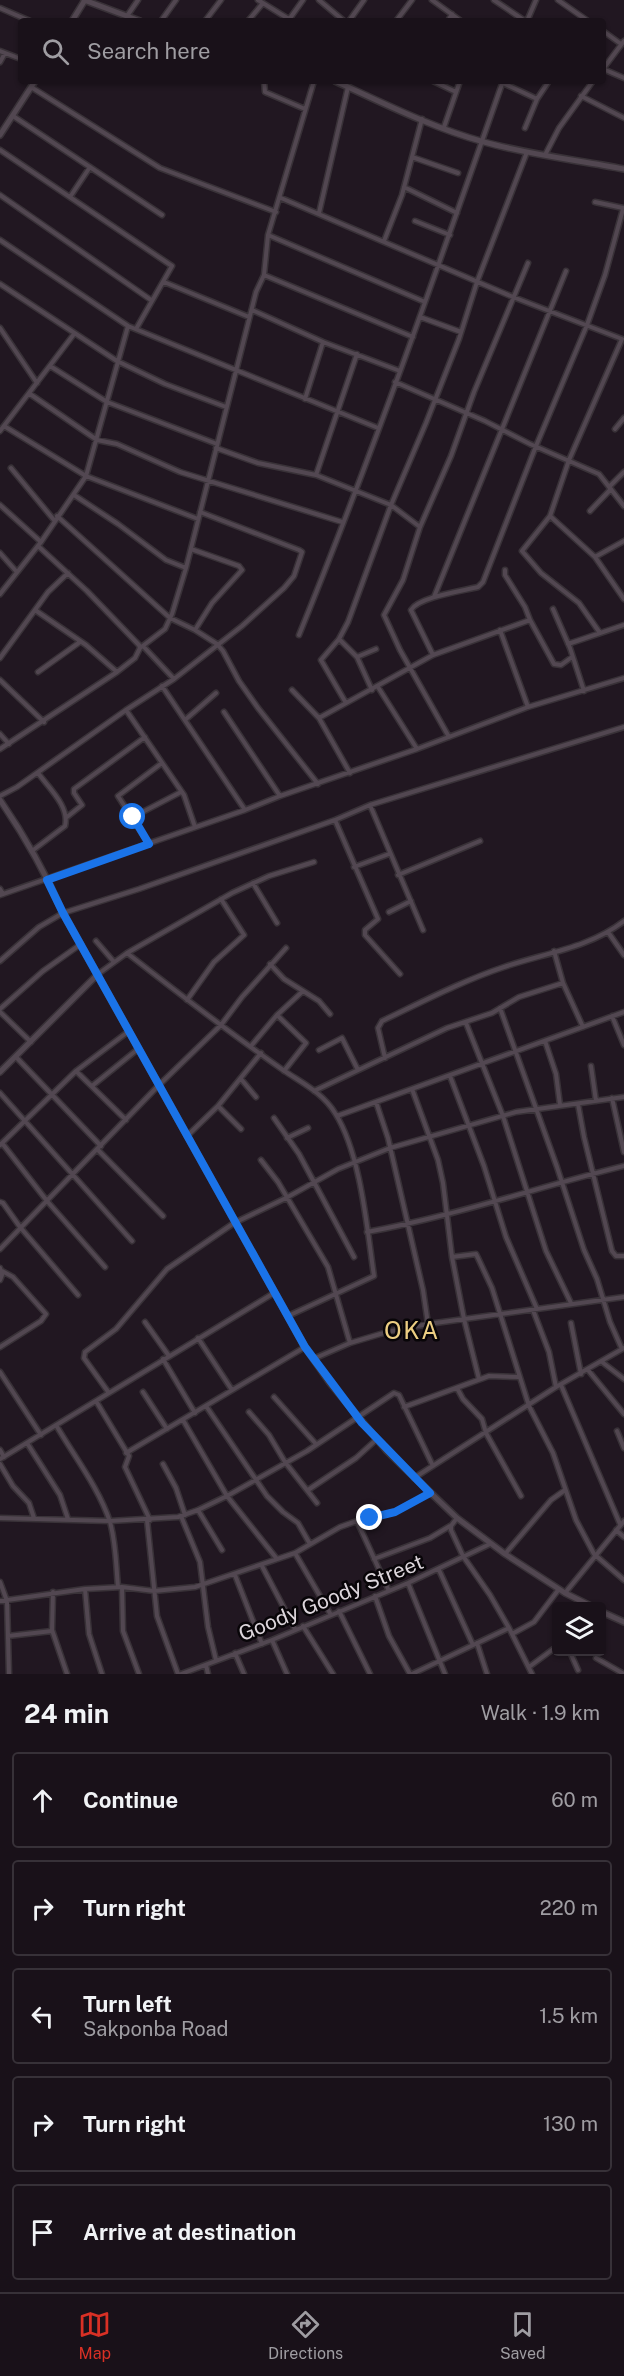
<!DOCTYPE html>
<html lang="en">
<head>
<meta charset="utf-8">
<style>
	:root { --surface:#191119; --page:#221a22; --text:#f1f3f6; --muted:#9f9da2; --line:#373138; --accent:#d93025 }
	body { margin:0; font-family:"Public Sans",sans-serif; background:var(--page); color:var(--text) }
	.controls { position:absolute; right:18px; bottom:18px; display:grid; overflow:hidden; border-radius:6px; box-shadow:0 2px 4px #0004 }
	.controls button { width:54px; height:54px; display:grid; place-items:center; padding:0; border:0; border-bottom:2px solid var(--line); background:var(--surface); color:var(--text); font:30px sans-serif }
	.stop { position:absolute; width:18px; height:18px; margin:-14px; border:4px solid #1a73e8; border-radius:50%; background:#fff }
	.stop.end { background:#1a73e8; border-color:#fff; box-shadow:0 2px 6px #0008 }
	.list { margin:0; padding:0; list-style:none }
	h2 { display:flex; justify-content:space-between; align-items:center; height:78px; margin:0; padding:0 24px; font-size:26px }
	h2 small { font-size:20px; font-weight:400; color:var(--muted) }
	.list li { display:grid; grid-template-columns:39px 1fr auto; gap:18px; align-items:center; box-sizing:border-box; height:96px; margin:0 12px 12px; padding:0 12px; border:2px solid var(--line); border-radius:6px }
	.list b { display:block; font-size:22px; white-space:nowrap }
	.list p { margin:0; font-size:20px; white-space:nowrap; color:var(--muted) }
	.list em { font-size:20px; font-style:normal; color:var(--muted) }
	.icon { flex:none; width:33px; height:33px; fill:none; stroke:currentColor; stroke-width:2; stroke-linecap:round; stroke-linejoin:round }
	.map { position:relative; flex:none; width:624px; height:1674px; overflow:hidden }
	.search { position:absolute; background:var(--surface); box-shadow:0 2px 4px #0004; left:18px; right:18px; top:18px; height:66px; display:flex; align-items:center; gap:15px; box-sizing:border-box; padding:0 21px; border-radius:6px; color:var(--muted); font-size:22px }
	.sheet { height:618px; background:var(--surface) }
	nav { display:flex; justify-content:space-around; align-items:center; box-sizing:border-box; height:84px; border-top:2px solid var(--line); background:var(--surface); font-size:16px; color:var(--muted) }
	nav a { display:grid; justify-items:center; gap:3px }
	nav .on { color:var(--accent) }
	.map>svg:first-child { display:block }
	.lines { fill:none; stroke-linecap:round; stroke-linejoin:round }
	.street-casing { stroke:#393238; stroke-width:7 }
	.secondary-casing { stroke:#393238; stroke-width:8 }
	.street { stroke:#524751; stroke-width:4 }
	.secondary { stroke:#524751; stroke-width:5 }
	.route { stroke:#1a73e8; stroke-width:8 }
	.labels { text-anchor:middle; stroke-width:5; stroke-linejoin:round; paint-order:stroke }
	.street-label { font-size:21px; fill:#dcd5db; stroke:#080508 }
	.quarter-label { font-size:24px; letter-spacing:1.5px; fill:#edce83; stroke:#080508 }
</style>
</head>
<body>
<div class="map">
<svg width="624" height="1674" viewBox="0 0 624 1674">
	<rect width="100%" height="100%" fill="#211721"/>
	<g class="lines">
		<g class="street-casing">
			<path id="street" d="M 258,0 L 292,21
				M 319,0 L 344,21
				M 432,0 L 461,21
				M 494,0 L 525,21
				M 558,0 L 588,21
				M 0,8 L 30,21
				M 127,16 L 138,0
				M 161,21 L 176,0
				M 205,21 L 221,0
				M 248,21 L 263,3
				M 288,21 L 303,0
				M 349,21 L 364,0
				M 396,21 L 412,0
				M 448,21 L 452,14
				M 527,21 L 536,0
				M 603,31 L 621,44
				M 0,51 L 21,59
				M 0,62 L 5,53
				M 603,69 L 624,41
				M 603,69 L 624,78
				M 264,81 L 265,92 L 305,109
				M 433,81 L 456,92
				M 503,83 L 537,99
				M 31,87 L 160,168 L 276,212
				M 581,96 L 624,118
				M 13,116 L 162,215
				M 444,127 L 460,81
				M 525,128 L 537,99 L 549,81
				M 0,150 L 172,266 L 136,329
				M 545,155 L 559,128 L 593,81
				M 412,157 L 458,173
				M 404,187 L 457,213
				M 0,195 L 151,300
				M 70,197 L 90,167
				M 281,198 L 513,297 L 622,339 L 569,460 L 550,516 L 522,551 L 541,573 L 579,603 L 600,633
				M 595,202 L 623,208
				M 319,213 L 348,87
				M 415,221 L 450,235
				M 268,235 L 425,302
				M 0,240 L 128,326 L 378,428
				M 384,241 L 402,195 L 422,119
				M 264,275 L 413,337
				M 164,282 L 249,317
				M 0,284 L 117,361 L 165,384 L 226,407
				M 252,310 L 323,342 L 400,371
				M 420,317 L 461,332
				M 0,328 L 37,383
				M 50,366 L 107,402 L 217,444
				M 395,382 L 485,421 L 530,444 L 599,474 L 624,506
				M 30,394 L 97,440 L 117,444 L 180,472 L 342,522
				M 305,399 L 323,342
				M 4,426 L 86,476 L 198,519
				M 615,429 L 624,418
				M 0,431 L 74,334
				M 216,448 L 258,463 L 316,475 L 391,505 L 420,527
				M 11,468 L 54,520
				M 316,475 L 357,354
				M 609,487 L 624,472
				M 74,495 L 118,524 L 166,560 L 186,568
				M 0,505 L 41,542
				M 590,511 L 611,489
				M 57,516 L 170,618 L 195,630 L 217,644 L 223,651 L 239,681 L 258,708 L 318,784
				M 550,516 L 595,557 L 624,599
				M 38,546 L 87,591 L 139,645 L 140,648
				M 191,549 L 239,566 L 242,570 L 212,603 L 195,630
				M 0,553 L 16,571
				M 595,557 L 624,541
				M 0,594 L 41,542 L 86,476 L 128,326
				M 434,597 L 566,271
				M 553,609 L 570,648 L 584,691
				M 35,610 L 86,645 L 117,672
				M 530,620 L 554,664 L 561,665 L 572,657
				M 500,630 L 528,707
				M 299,635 C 373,453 438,267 503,81
				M 339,639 L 357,657 L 372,690
				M 568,644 L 624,625
				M 143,646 L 174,679
				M 433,655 L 411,610 C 419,597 462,591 478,587 L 483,582 L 536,446 L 587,325 L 605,275 L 623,209
				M 357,657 L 376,649
				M 0,658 L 48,592 L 68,573
				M 38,672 L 80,642
				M 0,680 L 44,722
				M 162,686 L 245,810
				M 378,687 L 417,749
				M 292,690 L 319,718 L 350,773
				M 346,703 L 321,660 L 339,639 L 348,622 L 391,505 L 426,423 L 459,339 L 477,282 L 527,152
				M 126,710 L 184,795 L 195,827
				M 224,712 L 280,796
				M 319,718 L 433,655 L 530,620 L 525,607 L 505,575 L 505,570
				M 185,720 L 216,693
				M 0,734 L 9,744
				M 449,737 L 400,650 L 384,615 L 403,580 L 420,527 L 451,456 L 474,392 L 528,263
				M 0,749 L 117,672 L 135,658 L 140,648 L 165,629 L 172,614 L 186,568 L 256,292 L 264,275 L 268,235 L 314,81
				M 0,796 L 17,787 L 126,710 L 174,679 L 242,626 L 284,588 L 294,576 L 302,552 L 299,550 L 200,512
				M 370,805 L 423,930
				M 67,817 L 82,805 L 74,793 L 74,789 L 145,737
				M 133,817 L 181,792
				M 335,820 L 378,919 L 365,930 L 365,935 L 400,974
				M 149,844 L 118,796 L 162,763
				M 32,851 L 65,826 C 70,807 49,788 38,773
				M 354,867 L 389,854
				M 398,875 L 480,841
				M 253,883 L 277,923
				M 0,889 L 3,894
				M 0,895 L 245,810 L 280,796 L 417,749 L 528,707 L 624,678
				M 389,912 L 411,901
				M 608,932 L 624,955
				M 96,941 L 114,962
				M 554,951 L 563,983 L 583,1027
				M 127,953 L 232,893 L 269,876 L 314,862
				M 0,961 L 39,927 L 63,913 L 139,889 L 335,820 L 370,805 L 624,727
				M 270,964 L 284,979 L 319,1001 L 330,1014
				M 98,974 L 127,953 C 178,993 230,1033 283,1070 C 302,1083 323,1093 335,1113 C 361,1154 367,1229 374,1276 L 288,1316
				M 187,1000 L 214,962 L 244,935 L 221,899
				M 500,1008 L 557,1167 L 584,1250 L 597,1279 L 610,1322 L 622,1349
				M 0,1009 L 43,971 L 81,944
				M 0,1012 L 31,1042
				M 277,1015 L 306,1043 L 284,1071
				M 612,1016 L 624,1045
				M 466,1023 L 503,1116 L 546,1251 L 571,1303
				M 545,1041 L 556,1074 L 560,1105
				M 251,1046 L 277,1015 L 303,991
				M 319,1050 L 342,1038 L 358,1070
				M 16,1057 L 101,1146
				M 385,1058 L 378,1028 L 382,1021 C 422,1002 462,981 504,967 C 545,953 589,948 624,921
				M 591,1066 L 596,1101
				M 76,1071 L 126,1120
				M 450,1076 L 484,1166 L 506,1237 L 537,1309
				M 241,1079 L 256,1097
				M 92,1086 L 138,1049
				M 412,1089 L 438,1160 L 443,1183 L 452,1257 L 464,1319 L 479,1379
				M 314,1091 L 447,1028 L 492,1013 L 519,997 L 563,983
				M 0,1093 L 132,1241
				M 612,1098 L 624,1152
				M 376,1102 L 388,1138 L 423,1290 L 428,1324
				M 578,1104 L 584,1137 L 612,1251 L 616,1256 L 624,1256
				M 218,1106 L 241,1129
				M 337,1116 L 624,1012
				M 274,1118 L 299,1154 L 354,1257
				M 187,1136 L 218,1106 L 261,1053
				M 287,1138 L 308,1128
				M 2,1143 L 47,1201 L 105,1267
				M 0,1145 L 76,1071 L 129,1031
				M 97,1149 L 163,1216
				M 261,1160 L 278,1182 L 328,1267 L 350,1343 L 313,1359
				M 0,1202 L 3,1203 L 20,1227 L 78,1295
				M 367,1232 C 455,1216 538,1187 624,1166
				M 0,1249 L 159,1085 L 221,1025 L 242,997 L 286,948
				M 452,1257 L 476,1254 L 478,1258 L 492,1288 L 529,1406 L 553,1453 L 576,1520 L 594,1554 L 624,1580
				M 0,1268 L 2,1275 L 0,1280
				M 533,1310 L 549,1352 L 556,1387
				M 145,1322 L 169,1356
				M 571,1323 L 581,1374
				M 198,1338 L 232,1390
				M 350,1343 L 387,1332 L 428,1324 L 624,1297
				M 0,1347 L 41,1321 L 46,1314 L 13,1277 L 2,1271
				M 163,1359 L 195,1413
				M 602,1362 L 624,1379
				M 588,1370 L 624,1414
				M 0,1372 L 41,1435
				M 561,1385 L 620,1524
				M 457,1388 L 463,1399 L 482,1419 L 486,1433 L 521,1496
				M 143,1392 L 167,1429
				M 109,1393 L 84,1358 L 85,1352 L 116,1329 L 167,1269 L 234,1223 L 286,1198 L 338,1169 L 390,1148 L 516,1112 L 624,1097
				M 274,1397 L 316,1444
				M 96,1401 L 129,1456 L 125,1467 L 150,1520
				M 206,1406 L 267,1496 L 283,1512 L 298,1523 L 310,1544
				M 404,1407 L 489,1376 L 519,1377
				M 249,1412 L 269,1435 L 285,1462 L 317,1503
				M 183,1420 L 227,1496 L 277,1559
				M 56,1425 C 74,1456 99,1488 110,1522 C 116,1543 116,1565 118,1587
				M 617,1431 L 624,1448
				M 27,1443 L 60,1495 L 68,1519
				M 0,1450 L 4,1457
				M 126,1453 L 305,1347
				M 0,1459 L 274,1293
				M 0,1464 L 13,1486 L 29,1503 L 34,1518
				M 163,1464 L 176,1488 L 185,1515
				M 414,1478 L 556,1387 L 624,1348
				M 308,1490 L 356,1458 L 377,1439
				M 198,1510 L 222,1550
				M 181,1516 L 200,1562 L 208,1627 L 216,1660
				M 0,1518 L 110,1521 L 178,1517 L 198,1510 L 227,1496 L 307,1451 L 394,1393 L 399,1395 L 433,1466
				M 457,1518 L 451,1526 L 451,1530 L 463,1556 L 490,1595 L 509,1628 L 532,1674
				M 147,1520 L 157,1616 L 178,1674
				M 357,1521 L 389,1591
				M 616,1530 L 624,1537
				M 295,1553 L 331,1615
				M 505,1554 L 551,1500 L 565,1490
				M 374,1559 L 430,1538 L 450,1526
				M 262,1566 L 295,1629
				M 439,1570 L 473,1645
				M 235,1575 L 262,1644
				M 0,1582 L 7,1601 L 9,1674
				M 408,1583 L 445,1674
				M 122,1587 L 123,1631 L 139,1674
				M 85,1589 L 89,1634 L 102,1674
				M 53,1592 L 52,1630 L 67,1674
				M 565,1593 L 624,1521
				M 375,1596 L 389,1636 L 410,1674
				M 0,1601 L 85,1589 L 122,1587 L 154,1591 L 195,1587 L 295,1553 L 340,1527 L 357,1521 L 395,1512 L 430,1493
				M 339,1611 L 370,1674
				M 303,1626 L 333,1674
				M 512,1634 L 534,1622 L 559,1589
				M 8,1636 L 52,1631
				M 272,1640 L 287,1674
				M 477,1643 L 487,1674
				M 570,1652 L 578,1670
				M 235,1653 L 244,1674
				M 596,1658 L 624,1674
				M 206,1665 L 208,1674
				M 529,1667 L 556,1647
				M 181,1674 L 272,1640 L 408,1583 L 490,1544
				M 412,1674 L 509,1628"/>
		</g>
		<g class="secondary-casing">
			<path id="secondary" d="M 84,0 L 140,21
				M 72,21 L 85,0
				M 335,81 C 383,103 433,128 484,142 C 530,155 578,160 624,169
				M 0,135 L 35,81
				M 0,800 C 24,835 46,874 63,913 L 305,1347 L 330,1383 L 386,1450 L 457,1518 L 505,1554 L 565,1593 L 591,1606
				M 0,1072 L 98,974
				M 602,1612 L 624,1622"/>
		</g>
		<use href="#street" class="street"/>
		<use href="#secondary" class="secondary"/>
	</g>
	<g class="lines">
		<path class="route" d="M 133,817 L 149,844 L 47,880 L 63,913 L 305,1347 L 362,1423 L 430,1493 L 395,1512 L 370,1518"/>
	</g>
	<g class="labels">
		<g class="street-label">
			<text transform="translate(331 1598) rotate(-22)" y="7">Goody Goody Street</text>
		</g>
		<g class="quarter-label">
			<text x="412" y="1339">OKA</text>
		</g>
	</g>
</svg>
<div class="controls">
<button><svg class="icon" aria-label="layers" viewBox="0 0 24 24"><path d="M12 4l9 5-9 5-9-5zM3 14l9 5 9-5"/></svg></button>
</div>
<div class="stop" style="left:133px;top:817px"></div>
<div class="stop end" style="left:370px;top:1518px"></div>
<div class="search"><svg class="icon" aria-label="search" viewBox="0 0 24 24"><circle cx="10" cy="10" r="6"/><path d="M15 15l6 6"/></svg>Search here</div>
</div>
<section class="sheet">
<h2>24 min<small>Walk · 1.9 km</small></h2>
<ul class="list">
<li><svg class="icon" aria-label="ahead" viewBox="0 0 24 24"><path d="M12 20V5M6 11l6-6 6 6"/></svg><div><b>Continue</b></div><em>60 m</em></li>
<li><svg class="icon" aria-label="right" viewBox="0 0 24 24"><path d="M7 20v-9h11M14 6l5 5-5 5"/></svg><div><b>Turn right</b></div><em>220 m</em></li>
<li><svg class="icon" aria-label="left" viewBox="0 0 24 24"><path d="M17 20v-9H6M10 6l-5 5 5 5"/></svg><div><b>Turn left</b><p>Sakponba Road</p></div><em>1.5 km</em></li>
<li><svg class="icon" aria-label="right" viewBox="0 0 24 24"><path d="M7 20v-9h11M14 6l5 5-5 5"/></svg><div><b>Turn right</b></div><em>130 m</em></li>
<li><svg class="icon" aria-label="arrive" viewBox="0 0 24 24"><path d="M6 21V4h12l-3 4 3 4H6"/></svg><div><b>Arrive at destination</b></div></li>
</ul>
</section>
<nav>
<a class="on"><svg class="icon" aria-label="map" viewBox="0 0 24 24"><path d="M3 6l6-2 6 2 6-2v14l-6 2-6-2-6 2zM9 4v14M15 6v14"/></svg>Map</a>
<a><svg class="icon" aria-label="directions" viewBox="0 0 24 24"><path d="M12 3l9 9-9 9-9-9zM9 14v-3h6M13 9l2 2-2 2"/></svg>Directions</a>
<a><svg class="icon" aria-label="saved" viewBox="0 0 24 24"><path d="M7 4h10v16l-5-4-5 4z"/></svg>Saved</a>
</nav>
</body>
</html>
